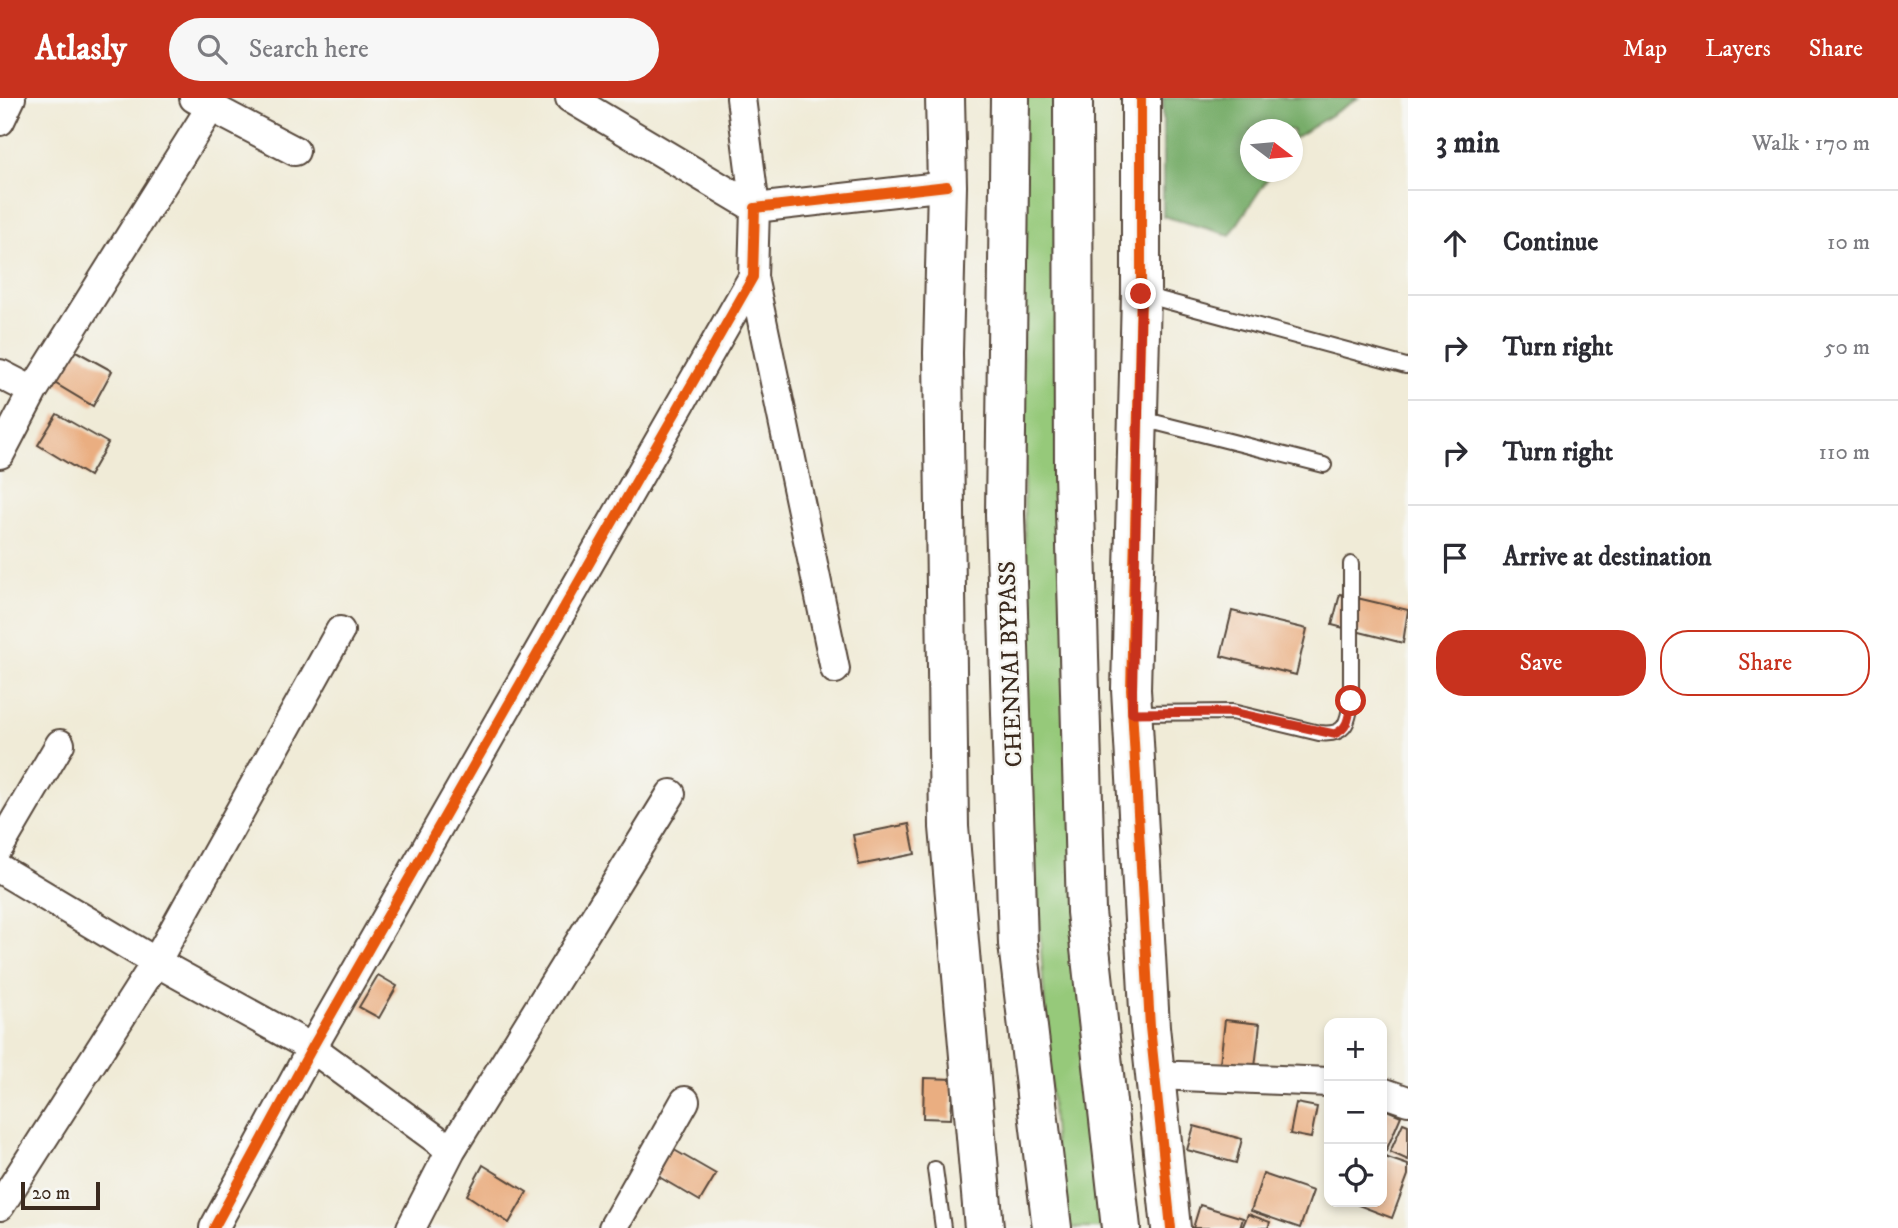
<!DOCTYPE html>
<html lang="en">
<head>
<meta charset="utf-8">
<style>
	:root { --surface:#fff; --page:#f7f7f7; --text:#2b2b33; --muted:#7c7c81; --line:#e1e1e2; --accent:#c8321e }
	body { margin:0; font-family:"IM FELL DW Pica",serif; background:var(--page); color:var(--text) }
	.controls { position:absolute; right:21px; bottom:21px; display:grid; overflow:hidden; border-radius:14px; box-shadow:0 4px 10px #0003 }
	.controls button { width:63px; height:63px; display:grid; place-items:center; padding:0; border:0; border-bottom:2px solid var(--line); background:var(--surface); color:var(--text); font:35px sans-serif }
	.compass { position:absolute; left:1240px; top:21px; width:63px; height:63px; border-radius:50%; background:var(--surface); box-shadow:0 4px 10px #0003; rotate:106deg }
	.scale { position:absolute; left:21px; bottom:18px; width:79px; box-sizing:border-box; padding-left:7px; border:4px solid #3b2a1e; border-top:0; font-size:19px; line-height:24px; white-space:nowrap; color:#3b2a1e; -webkit-text-stroke:5px #f6f6f2; paint-order:stroke }
	.stop { position:absolute; width:21px; height:21px; margin:-16px; border:5px solid #c8321e; border-radius:50%; background:#fff }
	.stop.end { background:#c8321e; border-color:#fff; box-shadow:0 2px 7px #0008 }
	.list { margin:0; padding:0; list-style:none }
	h2 { display:flex; justify-content:space-between; align-items:center; height:91px; margin:0; padding:0 28px; font-size:30px }
	h2 small { font-size:23px; font-weight:400; color:var(--muted) }
	.list li { display:grid; grid-template-columns:46px 1fr auto; gap:21px; align-items:center; box-sizing:border-box; height:105px; padding:0 28px; border-top:2px solid var(--line) }
	.list b { display:block; font-size:26px; white-space:nowrap }
	.list em { font-size:23px; font-style:normal; color:var(--muted) }
	.actions { display:flex; gap:14px; padding:21px 28px }
	.actions a { flex:1; padding:16px 0; border:2px solid var(--accent); border-radius:28px; text-align:center; font-size:24px; color:var(--accent) }
	.actions .main { background:var(--accent); color:#fff }
	.icon { flex:none; width:38px; height:38px; fill:none; stroke:currentColor; stroke-width:2; stroke-linecap:round; stroke-linejoin:round }
	.map { position:relative; flex:none; width:1408px; height:1130px; overflow:hidden }
	header { display:flex; align-items:center; gap:42px; box-sizing:border-box; height:98px; padding:0 35px; background:var(--accent); color:#fff }
	header strong { font-size:33px }
	nav { display:flex; gap:38px; margin-inline-start:auto; font-size:24px }
	.search { width:490px; height:63px; background:var(--page); display:flex; align-items:center; gap:18px; box-sizing:border-box; padding:0 24px; border-radius:38px; color:var(--muted); font-size:26px }
	main { display:flex }
	aside { flex:1; background:var(--surface) }
	.map>svg:first-child { display:block }
	.green { fill:#96c97a; stroke:#687a4c; stroke-width:2 }
	.forest { fill:#78ad6a; stroke:#5a6c44; stroke-width:2 }
	.building { fill:#eaae81 }
	.lines { fill:none; stroke-linecap:round; stroke-linejoin:round }
	.lane-casing { stroke:#56473a; stroke-width:18 }
	.street-casing { stroke:#56473a; stroke-width:32 }
	.secondary-casing { stroke:#56473a; stroke-width:42 }
	.highway-casing { stroke:#56473a; stroke-width:42 }
	.lane { stroke:#fff; stroke-width:14 }
	.street { stroke:#fff; stroke-width:28 }
	.secondary { stroke:#fff; stroke-width:38 }
	.highway { stroke:#fff; stroke-width:38 }
	.cycleway-casing { stroke:#f6f6f2; stroke-width:15 }
	.cycleway { stroke:#e8590c; stroke-width:10 }
	.route { stroke:#c8321e; stroke-width:9 }
	.labels { text-anchor:middle; stroke-width:5; stroke-linejoin:round; paint-order:stroke }
	.street-label { font-size:24px; fill:#3b2a1e; stroke:#f6f6f2 }
</style>
</head>
<body>
<header>
<strong>Atlasly</strong>
<div class="search"><svg class="icon" aria-label="search" viewBox="0 0 24 24"><circle cx="10" cy="10" r="6"/><path d="M15 15l6 6"/></svg>Search here</div>
<nav><a>Map</a><a>Layers</a><a>Share</a></nav>
</header>
<main>
<div class="map">
<svg width="1408" height="1130" viewBox="0 0 1408 1130">
	<rect width="100%" height="100%" fill="#f6f6f2"/>
	<filter id="ink" filterUnits="userSpaceOnUse"><feTurbulence type="fractalNoise" baseFrequency=".0143" numOctaves="2"/><feDisplacementMap in="SourceGraphic" scale="14" xChannelSelector="R" yChannelSelector="G"/><feConvolveMatrix kernelMatrix="1 2 1 2 8 2 1 2 1" color-interpolation-filters="sRGB"/></filter>
	<filter id="wash" filterUnits="userSpaceOnUse"><feTurbulence type="fractalNoise" baseFrequency=".00686" numOctaves="4" result="noise"/><feDisplacementMap in="SourceGraphic" scale="28" xChannelSelector="R" yChannelSelector="G"/><feGaussianBlur stdDeviation="1.57" result="paint"/><feColorMatrix in="noise" values="0 0 0 0 0 0 0 0 0 0 0 0 0 0 0 0 0 1.4 0 .05"/><feComposite in="paint" operator="in"/></filter>
	<g filter="url(#wash)">
		<rect width="100%" height="100%" fill="#f0ebd7"/>
		<path class="green" d="M 1023,0 L 1057,0 L 1102,1130 L 1064,1130 L 1054,1039 L 1027,651 L 1022,221 Z"/>
		<path class="forest" d="M 1163,0 L 1358,0 L 1293,41 L 1293,32 L 1251,32 L 1251,74 L 1272,74 L 1230,137 L 1163,118 Z"/>
		<g id="blocks">
			<path class="building" d="M 65,247 L 112,273 L 93,308 L 48,281 Z
				M 57,316 L 108,345 L 89,378 L 38,347 Z
				M 1340,496 L 1408,512 L 1403,545 L 1332,527 Z
				M 1232,513 L 1307,531 L 1296,577 L 1221,558 Z
				M 909,726 L 915,756 L 859,767 L 853,737 Z
				M 378,877 L 397,888 L 379,920 L 359,909 Z
				M 1225,922 L 1260,926 L 1255,969 L 1220,965 Z
				M 924,980 L 953,981 L 951,1021 L 923,1020 Z
				M 1296,1005 L 1317,1009 L 1311,1040 L 1290,1036 Z
				M 1382,1010 L 1401,1018 L 1386,1053 L 1382,1052 Z
				M 1403,1025 L 1408,1027 L 1408,1062 L 1390,1054 Z
				M 1194,1028 L 1242,1041 L 1236,1065 L 1187,1052 Z
				M 669,1049 L 716,1076 L 700,1103 L 654,1076 Z
				M 1382,1058 L 1408,1067 L 1408,1077 L 1392,1120 L 1358,1107 L 1359,1104 L 1382,1104 Z
				M 483,1067 L 527,1094 L 509,1125 L 467,1097 Z
				M 1263,1076 L 1313,1093 L 1300,1130 L 1251,1113 Z
				M 1200,1107 L 1243,1120 L 1240,1130 L 1193,1130 Z
				M 1248,1116 L 1270,1124 L 1268,1130 L 1242,1130 Z"/>
		</g>
	</g>
	<g filter="url(#ink)">
		<use href="#blocks" fill-opacity="0" stroke="#56473a" stroke-width="2"/>
		<g class="lines">
			<g class="lane-casing">
				<path id="lane" d="M 1144,197 L 1406,268
					M 1138,320 L 1324,367
					M 1135,615 L 1232,614 L 1319,635 C 1345,638 1348,626 1351,603 L 1351,466
					M 935,1071 L 943,1130"/>
			</g>
			<g class="street-casing">
				<path id="street" d="M 570,0 L 755,110
					M 741,0 L 755,110
					M 211,9 L 295,53
					M 0,23 L 11,0
					M 753,179 L 835,571
					M 0,276 L 33,293
					M 0,356 L 33,293 L 211,9 L 194,0
					M 0,748 L 60,646
					M 0,771 L 156,864 L 312,950 L 451,1052
					M 1155,977 L 1329,984
					M 1382,994 L 1408,1003
					M 0,1108 L 156,864 L 340,533
					M 214,1130 L 312,950 L 753,179 L 755,110 L 947,88
					M 411,1130 L 451,1052 L 671,696
					M 613,1130 L 685,1003"/>
			</g>
			<g class="secondary-casing">
				<path id="secondary" d="M 945,0 L 947,88 L 943,255 L 949,729 L 984,1130
					M 1141,0 L 1141,196 L 1131,591 L 1150,929 L 1171,1130"/>
			</g>
			<g class="highway-casing">
				<path id="highway" d="M 1010,0 L 1005,416 L 1018,846 L 1052,1130
					M 1073,0 L 1074,374 L 1086,814 L 1121,1130"/>
			</g>
			<use href="#lane" class="lane"/>
			<use href="#street" class="street"/>
			<use href="#secondary" class="secondary"/>
			<use href="#highway" class="highway"/>
			<g class="cycleway-casing">
				<path id="cycleway" d="M 1141,0 L 1141,196 L 1131,591 L 1150,929 L 1171,1130
					M 214,1130 L 312,950 L 753,179 L 755,110 L 947,88"/>
			</g>
			<use href="#cycleway" class="cycleway"/>
		</g>
	</g>
	<g class="lines" filter="url(#ink)">
		<path class="route" d="M 1141,196 L 1132,615 L 1232,614 L 1334,636 C 1349,631 1349,618 1351,603"/>
	</g>
	<g class="labels">
		<g class="street-label">
			<text transform="translate(1010 566) rotate(-92)" y="8">CHENNAI BYPASS</text>
		</g>
	</g>
</svg>
<div class="controls">
<button>+</button>
<button>−</button>
<button><svg class="icon" aria-label="locate" viewBox="0 0 24 24"><circle cx="12" cy="12" r="6"/><path d="M12 2v4M12 18v4M2 12h4M18 12h4"/></svg></button>
</div>
<svg class="compass" viewBox="-18 -18 36 36"><path d="M0-13l5 13h-10z" fill="#e53935"/><path d="M0 13l5-13h-10z" fill="#7c7c81"/></svg>
<div class="scale">20 m</div>
<div class="stop" style="left:1351px;top:603px"></div>
<div class="stop end" style="left:1141px;top:196px"></div>
</div>
<aside>
<h2>3 min<small>Walk · 170 m</small></h2>
<ul class="list">
<li><svg class="icon" aria-label="ahead" viewBox="0 0 24 24"><path d="M12 20V5M6 11l6-6 6 6"/></svg><div><b>Continue</b></div><em>10 m</em></li>
<li><svg class="icon" aria-label="right" viewBox="0 0 24 24"><path d="M7 20v-9h11M14 6l5 5-5 5"/></svg><div><b>Turn right</b></div><em>50 m</em></li>
<li><svg class="icon" aria-label="right" viewBox="0 0 24 24"><path d="M7 20v-9h11M14 6l5 5-5 5"/></svg><div><b>Turn right</b></div><em>110 m</em></li>
<li><svg class="icon" aria-label="arrive" viewBox="0 0 24 24"><path d="M6 21V4h12l-3 4 3 4H6"/></svg><div><b>Arrive at destination</b></div></li>
</ul>
<div class="actions"><a class="main">Save</a><a>Share</a></div>
</aside>
</main>
</body>
</html>
